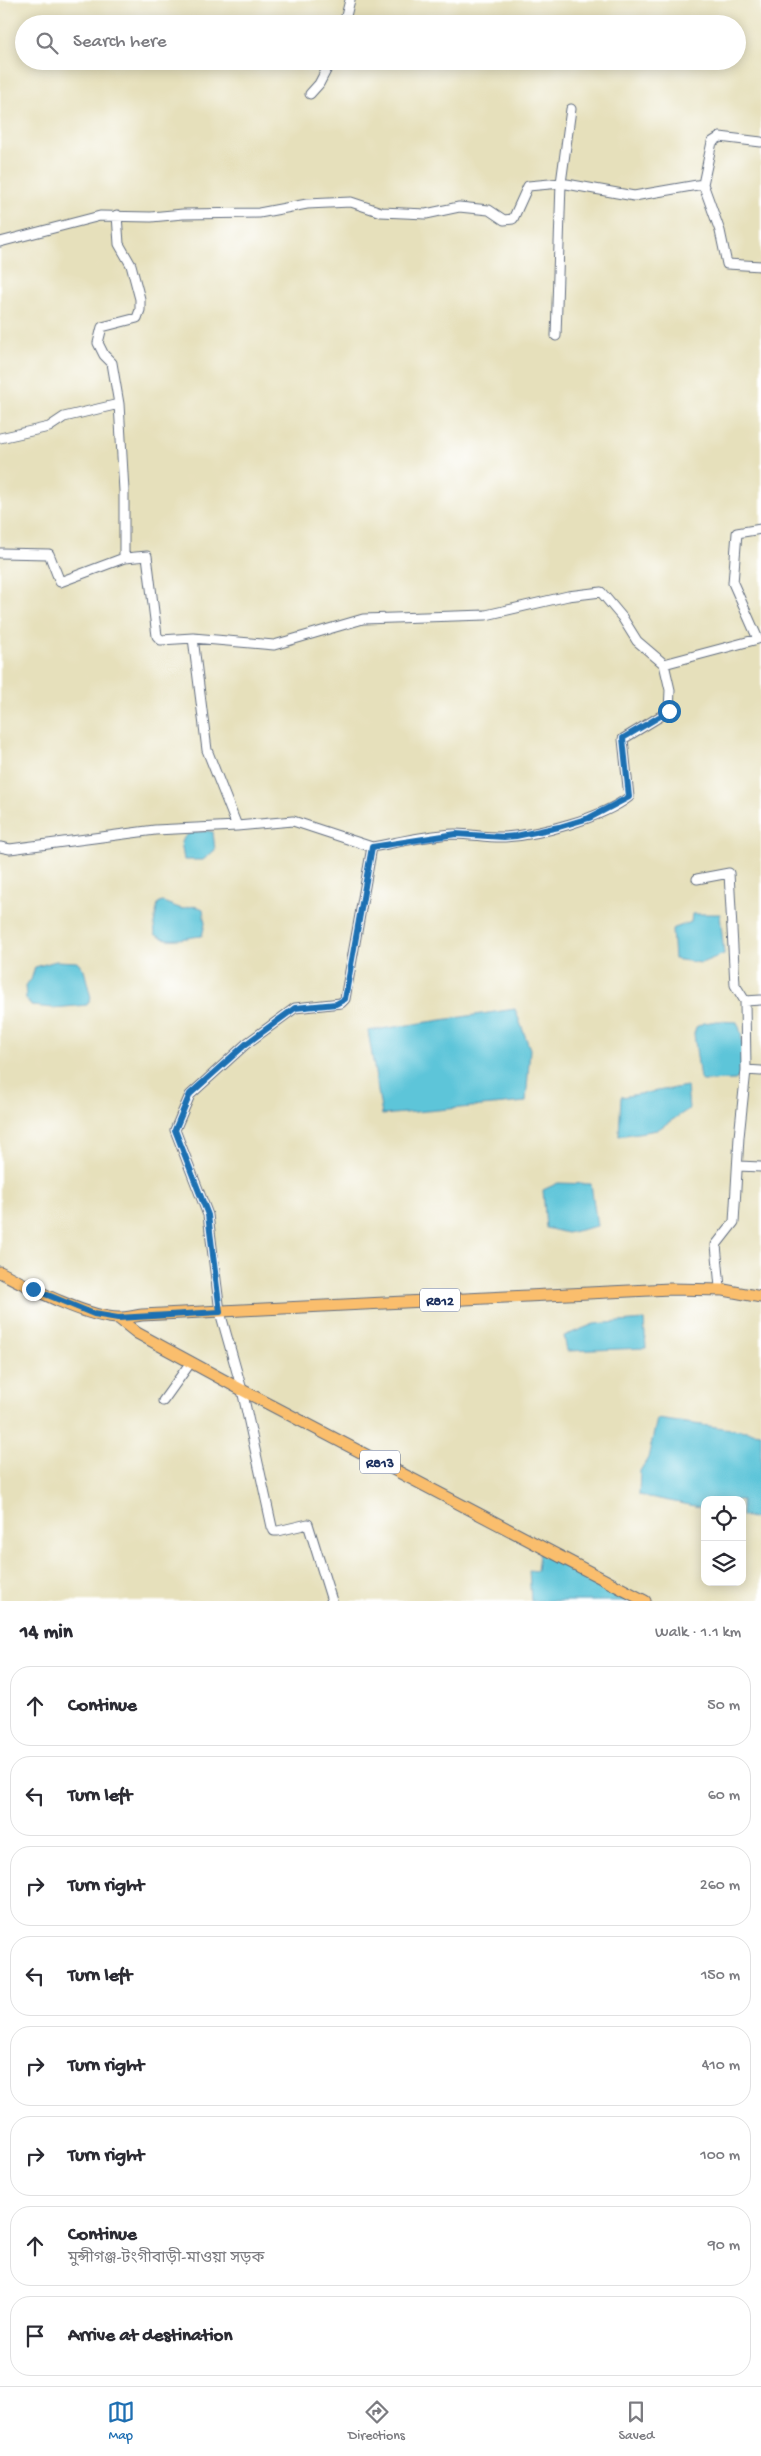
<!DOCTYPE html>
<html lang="en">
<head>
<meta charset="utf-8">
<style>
	:root { --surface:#fff; --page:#f7f7f7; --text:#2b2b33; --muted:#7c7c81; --line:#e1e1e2; --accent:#1f6fb2 }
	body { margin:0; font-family:"Gochi Hand","Noto Sans Bengali",sans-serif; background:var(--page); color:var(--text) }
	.controls { position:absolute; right:15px; bottom:15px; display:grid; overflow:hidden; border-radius:10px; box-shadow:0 2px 12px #0003 }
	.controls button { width:45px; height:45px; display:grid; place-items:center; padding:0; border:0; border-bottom:1px solid var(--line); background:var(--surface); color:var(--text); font:25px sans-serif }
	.stop { position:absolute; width:15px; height:15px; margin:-11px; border:4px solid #1f6fb2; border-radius:50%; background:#fff }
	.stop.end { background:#1f6fb2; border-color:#fff; box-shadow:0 1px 5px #0008 }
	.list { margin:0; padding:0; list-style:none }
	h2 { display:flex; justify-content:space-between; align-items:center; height:65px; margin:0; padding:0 20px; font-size:21px }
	h2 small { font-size:16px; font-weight:400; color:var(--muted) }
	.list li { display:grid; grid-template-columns:32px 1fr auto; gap:15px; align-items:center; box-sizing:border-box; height:80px; margin:0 10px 10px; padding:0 10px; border:1px solid var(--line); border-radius:20px }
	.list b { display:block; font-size:19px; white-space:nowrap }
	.list p { margin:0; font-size:16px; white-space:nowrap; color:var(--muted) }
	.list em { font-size:16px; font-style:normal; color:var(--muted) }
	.icon { flex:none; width:28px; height:28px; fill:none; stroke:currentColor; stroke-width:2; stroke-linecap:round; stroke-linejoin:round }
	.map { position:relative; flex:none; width:761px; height:1601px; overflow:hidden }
	.search { position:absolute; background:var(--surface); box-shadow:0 2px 12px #0003; left:15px; right:15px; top:15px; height:55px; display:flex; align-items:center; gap:12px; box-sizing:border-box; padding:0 18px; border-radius:28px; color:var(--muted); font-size:19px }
	.sheet { height:785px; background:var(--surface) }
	nav { display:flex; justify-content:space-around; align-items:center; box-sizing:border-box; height:70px; border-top:1px solid var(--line); background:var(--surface); font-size:14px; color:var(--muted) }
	nav a { display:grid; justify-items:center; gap:2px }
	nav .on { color:var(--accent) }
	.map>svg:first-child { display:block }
	.water { fill:#5dc5d9; stroke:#3c7a9c }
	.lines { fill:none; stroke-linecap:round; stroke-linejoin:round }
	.minor-casing { stroke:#626d7f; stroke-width:11 }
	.major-casing { stroke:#626d7f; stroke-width:13 }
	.minor { stroke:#fff; stroke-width:9 }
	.major { stroke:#fabe6d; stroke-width:11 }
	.route { stroke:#1f6fb2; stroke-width:6 }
	.labels { text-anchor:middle; stroke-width:4; stroke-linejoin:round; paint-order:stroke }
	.shield { fill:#fff; stroke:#5f6d8e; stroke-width:1 }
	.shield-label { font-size:14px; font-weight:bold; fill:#1b2f5e }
</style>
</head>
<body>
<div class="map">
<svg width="761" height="1601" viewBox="0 0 761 1601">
	<rect width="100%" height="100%" fill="#fff"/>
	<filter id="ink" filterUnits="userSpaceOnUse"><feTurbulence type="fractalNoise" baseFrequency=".02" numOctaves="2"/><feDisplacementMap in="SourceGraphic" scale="10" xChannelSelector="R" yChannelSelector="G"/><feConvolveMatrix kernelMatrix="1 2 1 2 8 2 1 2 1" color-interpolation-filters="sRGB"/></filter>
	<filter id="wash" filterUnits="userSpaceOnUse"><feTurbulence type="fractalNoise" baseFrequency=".0096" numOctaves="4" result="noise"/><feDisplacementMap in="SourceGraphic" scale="20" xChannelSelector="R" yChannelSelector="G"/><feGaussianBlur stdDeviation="1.12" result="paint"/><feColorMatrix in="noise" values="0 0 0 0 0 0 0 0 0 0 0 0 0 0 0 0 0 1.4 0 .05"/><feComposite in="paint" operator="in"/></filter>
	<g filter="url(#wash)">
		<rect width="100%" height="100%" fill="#e6e0bb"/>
		<path class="water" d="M 208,831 L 213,832 L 215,850 L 203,860 L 184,860 L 181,842 C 187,831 196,832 208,831 Z
			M 163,902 L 182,909 C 190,906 196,905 203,909 L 205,924 L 202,936 C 187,937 167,944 155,934 L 154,924 L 158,903 Z
			M 692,914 L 720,914 L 724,954 L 701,963 L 674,959 L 672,929 L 691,922 Z
			M 56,961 L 78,962 L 84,970 L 91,998 L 87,1005 L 54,1008 L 32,1006 L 26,999 L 25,985 L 31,980 L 35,967 Z
			M 515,1009 L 530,1049 L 526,1102 L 382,1115 L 368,1031 Z
			M 717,1021 L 737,1022 C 745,1038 742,1058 742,1075 L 735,1080 L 703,1081 L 700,1079 L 694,1034 L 696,1027 L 704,1023 Z
			M 687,1086 L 689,1109 L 657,1130 L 619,1136 L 621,1097 Z
			M 558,1183 L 591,1184 L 597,1226 L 567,1233 L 546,1228 L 543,1190 Z
			M 644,1320 L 646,1348 L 567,1351 L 564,1336 L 594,1324 Z
			M 657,1419 L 761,1433 L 761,1497 L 756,1519 L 742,1516 L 742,1500 L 705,1500 L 705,1508 L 639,1495 L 640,1471 L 648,1458 Z
			M 539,1553 L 629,1599 L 628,1601 L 531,1601 L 529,1570 L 537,1571 Z"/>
	</g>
	<g filter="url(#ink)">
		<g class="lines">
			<g class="minor-casing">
				<path id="minor" d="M 344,24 L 350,0
					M 310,94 L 319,84 L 331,61
					M 703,184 L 720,231 L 727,264 L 761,266
					M 117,215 L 119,244 L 131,265 L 140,299 L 140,310 L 137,318 L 102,327 L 98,343 L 104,355 L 112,363 L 119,404 L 124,491 L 124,556 L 125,558 L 147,556 L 157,636 L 161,640 L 193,638 L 207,750 L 237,826
					M 0,242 L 100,216 L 151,217 L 183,214 L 259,213 L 307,204 L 351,202 L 381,212 L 426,214 L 459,207 L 489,210 L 504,220 L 513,219 L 528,186 L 561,183 L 634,196 L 703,184 L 712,142 L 720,137 L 761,142
					M 556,336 L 561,183 L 571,109
					M 0,438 L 49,427 L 64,417 L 119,404
					M 0,553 L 49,554 L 60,582 L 124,558
					M 193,638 L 274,645 L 363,619 L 486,615 L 568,596 L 601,592 L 622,617 L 637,641 L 664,664
					M 0,847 L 10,849 L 155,830 L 237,826 L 293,821 L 372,847
					M 697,879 L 729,873 L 735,985 L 745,1001 L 746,1070
					M 745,1001 L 761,1000
					M 738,1166 L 761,1167
					M 724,1290 L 720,1287 L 716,1245 L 734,1222 L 739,1137 L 746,1070 L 761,1071
					M 163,1401 L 191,1362
					M 332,1601 L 308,1524 L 278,1531 L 274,1531 L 272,1527 L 242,1390 L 220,1312 L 208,1215 L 175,1130 L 190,1095 L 246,1044 L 295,1008 L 341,1003 L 345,999 L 372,847 C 399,842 427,835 455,834 C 472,834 489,838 505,837 C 539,835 602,818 629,797 L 623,739 L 669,711 L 670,690 L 664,664 L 758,639 L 733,583 L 737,533 L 761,529"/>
			</g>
			<g class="major-casing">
				<path id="major" d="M 0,1272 C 29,1287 87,1318 119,1318 C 126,1318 134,1316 142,1315 L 670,1289 L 724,1290 L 761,1297
					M 118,1318 L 137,1333 L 242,1390 L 645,1601"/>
			</g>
			<use href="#minor" class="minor"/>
			<use href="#major" class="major"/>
		</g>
	</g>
	<g class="lines" filter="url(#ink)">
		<path class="route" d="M 33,1289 L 94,1314 L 118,1318 L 220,1312 L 208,1215 L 175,1130 L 190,1094 L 246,1044 L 295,1008 L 336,1004 L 345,999 L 372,847 L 456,834 L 504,837 L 516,836 L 559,827 L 589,818 L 629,797 L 623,738 L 669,711"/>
	</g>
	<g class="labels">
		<g class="shield">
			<rect x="420" y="1288.5" width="40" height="23" rx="4"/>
			<rect x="360" y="1450.5" width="40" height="23" rx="4"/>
		</g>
		<g class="shield-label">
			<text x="440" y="1305">R812</text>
			<text x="380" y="1467">R813</text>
		</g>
	</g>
</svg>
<div class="controls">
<button><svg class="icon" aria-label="locate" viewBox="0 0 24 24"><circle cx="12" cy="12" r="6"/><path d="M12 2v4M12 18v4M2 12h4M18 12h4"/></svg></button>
<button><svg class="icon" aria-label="layers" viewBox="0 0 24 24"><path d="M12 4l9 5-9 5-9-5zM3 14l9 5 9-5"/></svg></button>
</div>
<div class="stop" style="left:669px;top:711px"></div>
<div class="stop end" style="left:33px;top:1289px"></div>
<div class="search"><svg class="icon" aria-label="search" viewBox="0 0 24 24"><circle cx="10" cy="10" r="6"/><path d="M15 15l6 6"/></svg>Search here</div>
</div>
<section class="sheet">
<h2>14 min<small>Walk · 1.1 km</small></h2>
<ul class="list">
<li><svg class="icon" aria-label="ahead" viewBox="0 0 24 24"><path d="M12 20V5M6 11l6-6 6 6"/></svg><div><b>Continue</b></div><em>50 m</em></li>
<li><svg class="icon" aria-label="left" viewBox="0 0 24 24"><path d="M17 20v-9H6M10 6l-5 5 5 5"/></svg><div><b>Turn left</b></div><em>60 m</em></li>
<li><svg class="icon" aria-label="right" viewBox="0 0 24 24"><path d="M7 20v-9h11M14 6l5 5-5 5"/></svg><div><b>Turn right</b></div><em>260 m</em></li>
<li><svg class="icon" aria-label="left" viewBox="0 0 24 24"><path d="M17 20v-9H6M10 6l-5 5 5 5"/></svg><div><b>Turn left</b></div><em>150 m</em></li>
<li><svg class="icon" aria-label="right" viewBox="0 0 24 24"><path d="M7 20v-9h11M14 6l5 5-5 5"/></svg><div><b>Turn right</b></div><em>410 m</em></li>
<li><svg class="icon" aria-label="right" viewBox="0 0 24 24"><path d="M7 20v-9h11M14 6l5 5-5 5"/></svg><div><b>Turn right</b></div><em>100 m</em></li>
<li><svg class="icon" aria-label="ahead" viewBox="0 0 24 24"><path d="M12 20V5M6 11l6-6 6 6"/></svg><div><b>Continue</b><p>মুন্সীগঞ্জ-টংগীবাড়ী-মাওয়া সড়ক</p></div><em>90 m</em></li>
<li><svg class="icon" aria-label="arrive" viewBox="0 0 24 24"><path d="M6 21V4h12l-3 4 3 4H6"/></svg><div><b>Arrive at destination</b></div></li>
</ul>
</section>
<nav>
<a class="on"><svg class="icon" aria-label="map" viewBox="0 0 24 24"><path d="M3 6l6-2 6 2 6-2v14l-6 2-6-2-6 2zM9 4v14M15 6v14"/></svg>Map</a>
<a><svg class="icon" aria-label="directions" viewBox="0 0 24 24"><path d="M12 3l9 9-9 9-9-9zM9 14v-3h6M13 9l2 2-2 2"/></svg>Directions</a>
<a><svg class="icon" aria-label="saved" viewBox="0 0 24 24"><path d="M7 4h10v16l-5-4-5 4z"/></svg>Saved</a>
</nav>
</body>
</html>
